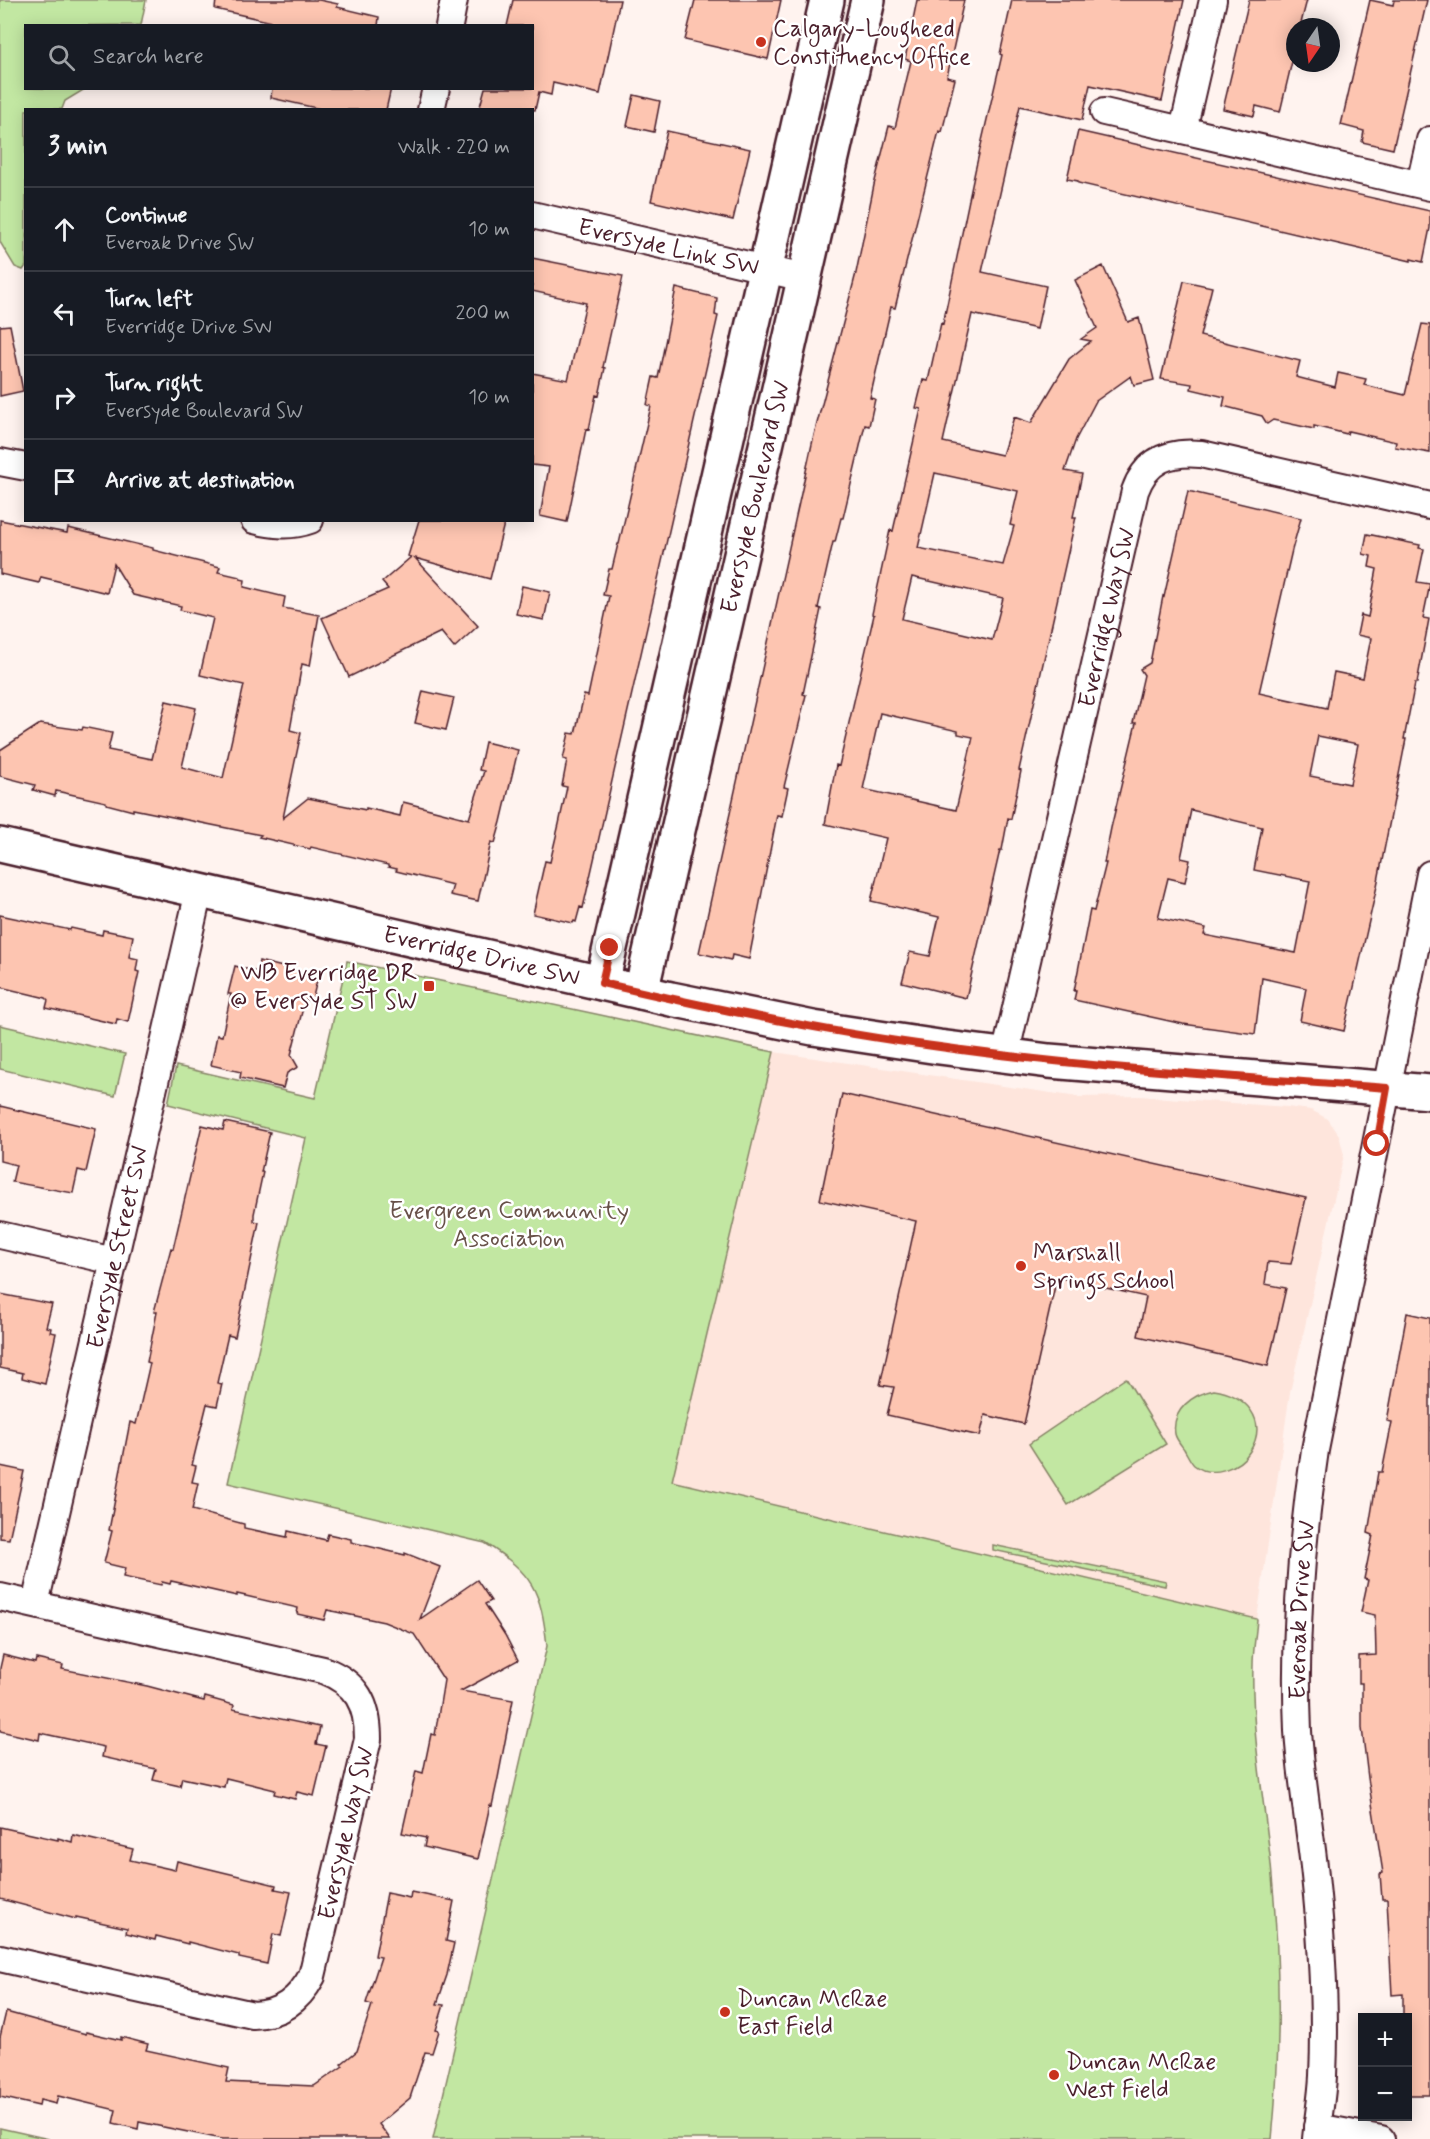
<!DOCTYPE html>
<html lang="en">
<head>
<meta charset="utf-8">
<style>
	:root { --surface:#171b24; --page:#242831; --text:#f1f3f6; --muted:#9ea1a6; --line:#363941 }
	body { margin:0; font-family:Mynerve,sans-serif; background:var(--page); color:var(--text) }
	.controls { position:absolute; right:18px; bottom:18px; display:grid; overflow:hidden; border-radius:0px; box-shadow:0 3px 15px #0003 }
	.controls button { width:54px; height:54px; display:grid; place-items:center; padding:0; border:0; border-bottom:2px solid var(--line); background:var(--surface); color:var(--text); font:30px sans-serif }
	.compass { position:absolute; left:1286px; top:18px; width:54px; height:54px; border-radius:50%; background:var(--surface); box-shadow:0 3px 15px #0003; rotate:193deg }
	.stop { position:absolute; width:18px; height:18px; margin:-14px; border:4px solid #c8321e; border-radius:50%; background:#fff }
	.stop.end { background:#c8321e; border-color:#fff; box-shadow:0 2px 6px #0008 }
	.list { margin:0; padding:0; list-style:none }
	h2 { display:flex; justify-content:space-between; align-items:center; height:78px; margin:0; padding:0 24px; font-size:26px }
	h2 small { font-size:20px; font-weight:400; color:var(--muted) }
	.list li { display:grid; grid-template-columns:39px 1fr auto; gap:18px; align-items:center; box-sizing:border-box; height:84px; padding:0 24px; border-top:2px solid var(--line) }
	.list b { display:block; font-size:22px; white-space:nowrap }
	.list p { margin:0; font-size:20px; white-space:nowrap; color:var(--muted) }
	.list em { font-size:20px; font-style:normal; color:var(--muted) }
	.icon { flex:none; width:33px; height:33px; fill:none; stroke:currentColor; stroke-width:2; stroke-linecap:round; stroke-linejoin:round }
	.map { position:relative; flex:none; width:1430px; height:2139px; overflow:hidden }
	.search { position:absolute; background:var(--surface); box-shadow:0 3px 15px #0003; left:24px; top:24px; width:510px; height:66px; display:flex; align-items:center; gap:15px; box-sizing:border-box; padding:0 21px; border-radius:0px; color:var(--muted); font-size:22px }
	.panel { position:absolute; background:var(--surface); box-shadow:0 3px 15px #0003; left:24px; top:108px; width:510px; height:414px; border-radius:0px }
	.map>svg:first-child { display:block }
	.built { fill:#fee5dc }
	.green { fill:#c2e7a2; stroke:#868366; stroke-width:1.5 }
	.building { fill:#fdc5b1; stroke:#4a1f2b; stroke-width:1.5; fill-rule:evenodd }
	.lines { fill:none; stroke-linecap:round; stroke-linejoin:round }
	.street-casing { stroke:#4a1f2b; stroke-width:30 }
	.secondary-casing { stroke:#4a1f2b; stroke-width:38 }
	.street { stroke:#fff; stroke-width:26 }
	.secondary { stroke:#fff; stroke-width:33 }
	.route { stroke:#c8321e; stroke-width:8 }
	.poi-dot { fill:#c8321e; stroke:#fff; stroke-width:2 }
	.labels { text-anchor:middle; stroke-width:5; stroke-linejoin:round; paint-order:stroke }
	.poi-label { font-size:24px; fill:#4a1f2b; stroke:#fff; text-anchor:start }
	.street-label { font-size:24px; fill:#4a1f2b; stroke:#fff }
	.park-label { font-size:24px; fill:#685149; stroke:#fff }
</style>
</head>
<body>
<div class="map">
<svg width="1430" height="2139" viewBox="0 0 1430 2139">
	<rect width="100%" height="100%" fill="#fff3ef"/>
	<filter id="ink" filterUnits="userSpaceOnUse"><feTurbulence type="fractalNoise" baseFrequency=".0167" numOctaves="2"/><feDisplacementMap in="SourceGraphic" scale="12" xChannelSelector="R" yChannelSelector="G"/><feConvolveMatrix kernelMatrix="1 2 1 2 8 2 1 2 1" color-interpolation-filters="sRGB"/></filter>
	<g filter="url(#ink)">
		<path class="built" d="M 774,1052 L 1078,1097 L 1140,1096 L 1287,1107 L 1311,1110 L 1328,1119 L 1339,1135 L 1344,1155 L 1290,1392 L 1257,1619 L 672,1481 Z"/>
		<path class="green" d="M 0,0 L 146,0 L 141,25 L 26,26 L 26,88 L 85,89 L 65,101 L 62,109 L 26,110 L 26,266 L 23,270 L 15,267 L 0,242 Z
			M 347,961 L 774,1052 L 672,1481 L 1257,1619 C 1256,1634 1253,1650 1253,1665 C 1251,1732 1264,1799 1271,1865 C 1280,1956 1281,2048 1272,2139 L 433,2139 L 547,1646 C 541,1590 533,1574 485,1543 L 228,1483 L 306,1138 L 168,1104 L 176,1066 L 315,1098 Z
			M 0,1025 L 125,1054 L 115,1096 L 0,1069 Z
			M 1126,1378 L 1166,1444 L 1068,1505 L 1029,1444 Z
			M 1214,1390 C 1245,1394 1269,1420 1250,1451 C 1240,1468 1211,1479 1194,1465 C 1190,1461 1187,1454 1184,1449 C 1181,1445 1176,1439 1175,1434 C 1171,1409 1194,1394 1214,1390 Z
			M 993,1545 L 1166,1581 L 1165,1586 L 993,1550 Z
			M 0,2128 L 49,2139 L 0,2139 Z"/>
		<path class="building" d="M 216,0 L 319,0 L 338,4 L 337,7 L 379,17 L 378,26 L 290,26 L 215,9 Z
			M 513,0 L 620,0 L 600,94 L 553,83 L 551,95 L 539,92 L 535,110 L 479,110 L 485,88 L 532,88 L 532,26 L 507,26 Z
			M 695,0 L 781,0 L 768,59 L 685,40 Z
			M 917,0 L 964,0 L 947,77 L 955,79 L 942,132 L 939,131 L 895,308 L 891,307 L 870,398 L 875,399 L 869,426 L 865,425 L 843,518 L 841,518 L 835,542 L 833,542 L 818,608 L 821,609 L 803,694 L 806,695 L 784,787 L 788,788 L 782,816 L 777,815 L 749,959 L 732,955 L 731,960 L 699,953 L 814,435 L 856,273 L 874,185 L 889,126 L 895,128 L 911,61 L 905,59 Z
			M 1012,0 L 1184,0 L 1162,101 L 1090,85 L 1082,120 L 1020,106 L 982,272 L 1046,286 L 1037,329 L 972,314 L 943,442 L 1002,455 L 1014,417 L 1031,423 L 1069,359 L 1091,341 L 1081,339 L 1097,328 L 1075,280 L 1103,266 L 1128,322 L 1139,318 L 1154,380 L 1134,385 L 1131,376 L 1096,401 L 1076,439 L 1065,471 L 1082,474 L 1073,517 L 1076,517 L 1019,770 L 1021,771 L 1011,819 L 1008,818 L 1002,850 L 1000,850 L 966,998 L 902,982 L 910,952 L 930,956 L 939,917 L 871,901 L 886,838 L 825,824 L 836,765 L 839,766 L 874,615 L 872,614 L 890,530 L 893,531 L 921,409 L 916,408 L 923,380 L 928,381 L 941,323 L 943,324 L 975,171 L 1002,55 L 1000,54 ZM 935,473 L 1018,491 L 1010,525 L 1014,526 L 1003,565 L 918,548 ZM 912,577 L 1003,598 L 992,640 L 902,619 ZM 880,713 L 958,731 L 958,734 L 973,737 L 956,810 L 863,789 Z
			M 1249,0 L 1307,0 L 1300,27 L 1295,27 L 1295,49 L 1280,112 L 1256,106 L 1254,116 L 1223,109 Z
			M 1370,0 L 1393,5 L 1394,0 L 1427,0 L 1393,149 L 1362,142 L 1364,131 L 1341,125 Z
			M 272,88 L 391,88 L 386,110 L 325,110 L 271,98 Z
			M 634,95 L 660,101 L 654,132 L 627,126 Z
			M 667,131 L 750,149 L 733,220 L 651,201 Z
			M 1078,131 L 1430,211 L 1430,228 L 1423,262 L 1411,259 L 1411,261 L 1078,183 L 1078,181 L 1067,179 Z
			M 532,258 L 623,276 L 603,367 L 605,368 L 599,396 L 596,395 L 589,430 L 586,429 L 567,522 L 540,516 L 549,467 L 532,465 L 532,373 L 568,380 L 586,303 L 532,291 Z
			M 1184,281 L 1212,287 L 1200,336 L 1300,361 L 1296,377 L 1335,387 L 1338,373 L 1366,379 L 1364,385 L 1405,395 L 1422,324 L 1430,325 L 1430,453 L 1395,447 L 1396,442 L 1348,431 L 1347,434 L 1314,426 L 1314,429 L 1273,420 L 1267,424 L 1262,416 L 1223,406 L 1225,397 L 1191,389 L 1192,384 L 1161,379 Z
			M 676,288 L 717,298 L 715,315 L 718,316 L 583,908 L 580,907 L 576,922 L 574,921 L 573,923 L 533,914 L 545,861 L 550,862 L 559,824 L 567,787 L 562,786 L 567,760 L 563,759 L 569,733 L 575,734 L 584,695 L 588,696 L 609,596 L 603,595 L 609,569 L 612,569 L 618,544 L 619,544 L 651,406 L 647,405 L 653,377 L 658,378 Z
			M 10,325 L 23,391 L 0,396 L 0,326 Z
			M 1188,491 L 1301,518 L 1292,550 L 1259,693 L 1327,708 L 1334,672 L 1363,678 L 1371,638 L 1357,635 L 1361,615 L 1368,617 L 1377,569 L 1369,567 L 1371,556 L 1363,554 L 1367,534 L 1420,545 L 1419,548 L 1424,549 L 1417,582 L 1430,584 L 1423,618 L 1429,619 L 1417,683 L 1415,683 L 1404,739 L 1406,739 L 1377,886 L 1344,1031 L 1300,1021 L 1306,988 L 1262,978 L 1255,1034 L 1183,1024 L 1074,1000 L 1076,991 L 1074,991 L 1090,910 L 1094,911 L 1106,863 L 1104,863 L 1111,828 L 1136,723 L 1133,723 L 1144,675 L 1140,669 L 1150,663 L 1163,596 L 1164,597 ZM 1318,736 L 1358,744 L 1350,784 L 1310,776 ZM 1191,810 L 1262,827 L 1254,870 L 1310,881 L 1296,953 L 1204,935 L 1206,928 L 1158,918 L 1168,878 L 1185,882 L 1190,860 L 1181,858 Z
			M 0,520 L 67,533 L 68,528 L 153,548 L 153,550 L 220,567 L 218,572 L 240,577 L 240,579 L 245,580 L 244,587 L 285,597 L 283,608 L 319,615 L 310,666 L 302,664 L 290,730 L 301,733 L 283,818 L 308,798 L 366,810 L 366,808 L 400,816 L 403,802 L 469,819 L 484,771 L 479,770 L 485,742 L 518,750 L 501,822 L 495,843 L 491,842 L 478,901 L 450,895 L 453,885 L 396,871 L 397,869 L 388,867 L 388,865 L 311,847 L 310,849 L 259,837 L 261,835 L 133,809 L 133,811 L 106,804 L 106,802 L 56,791 L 55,796 L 33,790 L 35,785 L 0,776 L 0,750 L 40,724 L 82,730 L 83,727 L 112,733 L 108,750 L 152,759 L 166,701 L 196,708 L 182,767 L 223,778 L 244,685 L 200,675 L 213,618 L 180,610 L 181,606 L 133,595 L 114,564 L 107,593 L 41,577 L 39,583 L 0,574 Z
			M 419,520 L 505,520 L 490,579 L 415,558 L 478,626 L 454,648 L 441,632 L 349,677 L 322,618 L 388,589 L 382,582 L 411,557 L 408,556 Z
			M 522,586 L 550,592 L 544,620 L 516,614 Z
			M 423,691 L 454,698 L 446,730 L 415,723 Z
			M 0,915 L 70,930 L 71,928 L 102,935 L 103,930 L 133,936 L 129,957 L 138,959 L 136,971 L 139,972 L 128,1022 L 117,1019 L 116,1024 L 46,1008 L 48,1000 L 46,998 L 0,987 Z
			M 259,961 L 318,976 L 312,1001 L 305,1000 L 291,1055 L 298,1067 L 287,1073 L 283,1088 L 240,1078 L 241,1072 L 211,1065 L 217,1035 L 222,1036 L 231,994 L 228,994 L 235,966 L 257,972 Z
			M 842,1094 L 1306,1198 L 1291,1264 L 1268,1262 L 1265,1284 L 1286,1288 L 1268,1366 L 1138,1336 L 1146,1297 L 1057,1277 L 1024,1424 L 985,1415 L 980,1436 L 887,1415 L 894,1387 L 880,1385 L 916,1221 L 820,1200 Z
			M 0,1106 L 96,1129 L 86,1172 L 78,1170 L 73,1193 L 12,1182 L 16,1165 L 0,1161 Z
			M 225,1122 L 270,1132 L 261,1172 L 263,1172 L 254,1214 L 254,1221 L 259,1222 L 235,1337 L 228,1335 L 217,1383 L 222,1384 L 217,1406 L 207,1404 L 192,1465 L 196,1466 L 192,1482 L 198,1483 L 192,1510 L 244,1524 L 244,1528 L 287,1537 L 288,1531 L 326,1540 L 328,1534 L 351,1539 L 351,1542 L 405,1555 L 405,1553 L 440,1567 L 420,1619 L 477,1580 L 491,1601 L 485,1604 L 505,1635 L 518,1660 L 461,1691 L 513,1700 L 498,1778 L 492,1806 L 490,1805 L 478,1859 L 424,1847 L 426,1838 L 402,1833 L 416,1771 L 423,1773 L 431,1734 L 435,1735 L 444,1680 L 414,1634 L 384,1622 L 327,1610 L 324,1620 L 297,1614 L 298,1608 L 237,1594 L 237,1596 L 171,1581 L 170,1584 L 162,1582 L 161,1585 L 123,1577 L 125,1568 L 104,1563 L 112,1531 L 109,1530 L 130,1422 L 136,1424 L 150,1363 L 147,1362 L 157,1312 L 154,1312 L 171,1248 L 173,1249 L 202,1125 L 223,1130 Z
			M 0,1294 L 52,1304 L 46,1327 L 51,1328 L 50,1332 L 56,1333 L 45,1384 L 22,1378 L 23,1373 L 0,1368 Z
			M 1407,1313 L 1430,1318 L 1430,2095 L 1407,2095 L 1407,2018 L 1403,2018 L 1403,1994 L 1392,1995 L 1387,1899 L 1382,1899 L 1380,1874 L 1383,1873 L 1368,1778 L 1362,1728 L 1362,1683 L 1359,1683 L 1359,1656 L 1376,1655 L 1375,1615 L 1361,1612 L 1368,1580 L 1364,1579 L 1373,1535 L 1368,1533 L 1378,1472 L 1382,1472 L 1392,1422 L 1387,1421 Z
			M 0,1466 L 24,1471 L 9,1539 L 0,1538 Z
			M 3,1655 L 35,1663 L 36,1659 L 63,1665 L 62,1669 L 147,1686 L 204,1701 L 205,1697 L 234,1705 L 233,1709 L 320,1727 L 316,1744 L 326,1746 L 314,1796 L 297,1792 L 295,1799 L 274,1794 L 275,1790 L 226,1778 L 224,1787 L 182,1778 L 180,1786 L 153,1780 L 156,1769 L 102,1757 L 104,1747 L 40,1733 L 39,1740 L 0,1731 L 0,1668 Z
			M 0,1827 L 58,1840 L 58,1838 L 72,1842 L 73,1835 L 133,1849 L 130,1860 L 175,1870 L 177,1861 L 276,1885 L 275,1889 L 291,1892 L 281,1936 L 273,1934 L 267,1964 L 239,1958 L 239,1955 L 188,1942 L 188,1944 L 156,1936 L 155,1940 L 126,1933 L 127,1928 L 76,1917 L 76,1919 L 0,1899 Z
			M 411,1892 L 454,1901 L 446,1941 L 454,1943 L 447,1975 L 437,2004 L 444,2005 L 436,2030 L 439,2031 L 432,2053 L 425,2052 L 410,2098 L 379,2124 L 390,2139 L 222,2139 L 139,2122 L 138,2129 L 113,2123 L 116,2110 L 58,2096 L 56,2104 L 40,2100 L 39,2106 L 0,2097 L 0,2037 L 6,2012 L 86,2034 L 86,2032 L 121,2040 L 121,2037 L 148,2044 L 146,2050 L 229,2068 L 226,2082 L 314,2086 L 343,2066 L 341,2064 L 357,2051 L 372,2005 L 366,2003 L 381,1957 L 375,1956 L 387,1893 L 410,1898 Z"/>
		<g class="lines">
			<g class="street-casing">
				<g id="street">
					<path d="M 449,26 L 454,0"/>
					<path d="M 431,110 L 436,88"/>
					<path d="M 1104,112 L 1430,187"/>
					<path d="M 1183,130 L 1213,0"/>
					<path d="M 1420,184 L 1430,140"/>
					<path id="s1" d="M 532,215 L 804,278"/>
					<path d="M 0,462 L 26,467"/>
					<path d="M 254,520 C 273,525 291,527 310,520"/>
					<path id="s2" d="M 1005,1056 L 1135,491 C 1146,460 1169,451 1201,454 L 1430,506"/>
					<path d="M 0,1235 L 114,1261"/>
					<path d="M 0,1597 L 323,1670 C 357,1683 368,1704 368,1739 L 312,1976 C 299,2000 281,2014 253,2015 L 0,1958"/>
					<path id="s3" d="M 35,1604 L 199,891"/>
					<path d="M 1317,2127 L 1381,2139"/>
					<path id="s4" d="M 1316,2139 C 1318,2118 1322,2097 1323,2076 C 1326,2009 1322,1942 1315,1876 C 1310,1827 1301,1780 1298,1731 C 1294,1637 1301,1543 1315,1450 L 1430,874"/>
				</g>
			</g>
			<g class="secondary-casing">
				<g id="secondary">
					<path id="s5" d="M 0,845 L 671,999 L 813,1028 L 939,1047 L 1049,1061 L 1430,1092"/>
					<path d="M 602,983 L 827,0"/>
					<path id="s6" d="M 641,992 L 868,0"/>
				</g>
			</g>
			<use href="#street" class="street"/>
			<use href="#secondary" class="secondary"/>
		</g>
	</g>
	<g class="lines" filter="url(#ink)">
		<path class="route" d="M 610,948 L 602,983 C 714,1009 826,1032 940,1047 C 1088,1068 1238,1077 1387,1088 L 1377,1144"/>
	</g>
	<g class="poi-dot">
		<circle cx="761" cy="42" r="6"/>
		<rect x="423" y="980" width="12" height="12" rx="3"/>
		<circle cx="1021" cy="1266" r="6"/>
		<circle cx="725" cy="2012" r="6"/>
		<circle cx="1054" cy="2075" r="6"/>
	</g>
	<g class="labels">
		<g class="poi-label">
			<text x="773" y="36">Calgary-Lougheed<tspan x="773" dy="28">Constituency Office</tspan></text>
			<text x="417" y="980" text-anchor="end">WB Everridge DR<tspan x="417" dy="28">@ Eversyde ST SW</tspan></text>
			<text x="1033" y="1260">Marshall<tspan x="1033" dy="28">Springs School</tspan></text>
			<text x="737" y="2006">Duncan McRae<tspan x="737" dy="28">East Field</tspan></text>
			<text x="1066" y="2069">Duncan McRae<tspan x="1066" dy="28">West Field</tspan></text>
		</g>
		<g class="street-label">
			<text dy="8" stroke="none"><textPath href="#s1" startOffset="140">Eversyde Link SW</textPath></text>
			<text dy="8" stroke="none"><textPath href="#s6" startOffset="508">Eversyde Boulevard SW</textPath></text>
			<text dy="8" stroke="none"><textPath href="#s2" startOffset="450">Everridge Way SW</textPath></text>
			<text dy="8" stroke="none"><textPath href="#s5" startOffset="494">Everridge Drive SW</textPath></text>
			<text dy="8" stroke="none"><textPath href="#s3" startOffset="366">Eversyde Street SW</textPath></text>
			<text dy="8" stroke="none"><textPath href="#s4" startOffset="531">Everoak Drive SW</textPath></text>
			<text transform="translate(345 1833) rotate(-77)" y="8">Eversyde Way SW</text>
		</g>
		<g class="park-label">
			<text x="509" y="1218">Evergreen Community<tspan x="509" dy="28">Association</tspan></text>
		</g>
	</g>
</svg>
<div class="controls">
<button>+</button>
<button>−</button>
</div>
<svg class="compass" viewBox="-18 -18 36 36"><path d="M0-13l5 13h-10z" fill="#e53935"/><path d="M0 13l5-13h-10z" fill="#9ea1a6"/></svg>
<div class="stop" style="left:1377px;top:1144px"></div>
<div class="stop end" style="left:610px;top:948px"></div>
<div class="search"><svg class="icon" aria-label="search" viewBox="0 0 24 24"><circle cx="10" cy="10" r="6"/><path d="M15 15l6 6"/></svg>Search here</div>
<section class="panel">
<h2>3 min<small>Walk · 220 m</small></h2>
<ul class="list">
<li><svg class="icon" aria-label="ahead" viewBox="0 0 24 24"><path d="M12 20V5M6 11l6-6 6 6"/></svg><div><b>Continue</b><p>Everoak Drive SW</p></div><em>10 m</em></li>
<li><svg class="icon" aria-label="left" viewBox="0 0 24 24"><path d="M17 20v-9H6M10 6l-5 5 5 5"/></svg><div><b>Turn left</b><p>Everridge Drive SW</p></div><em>200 m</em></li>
<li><svg class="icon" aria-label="right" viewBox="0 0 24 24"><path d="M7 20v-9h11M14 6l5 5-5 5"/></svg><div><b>Turn right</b><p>Eversyde Boulevard SW</p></div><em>10 m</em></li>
<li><svg class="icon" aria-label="arrive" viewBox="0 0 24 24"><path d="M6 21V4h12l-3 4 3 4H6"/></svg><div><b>Arrive at destination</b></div></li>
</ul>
</section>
</div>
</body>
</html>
